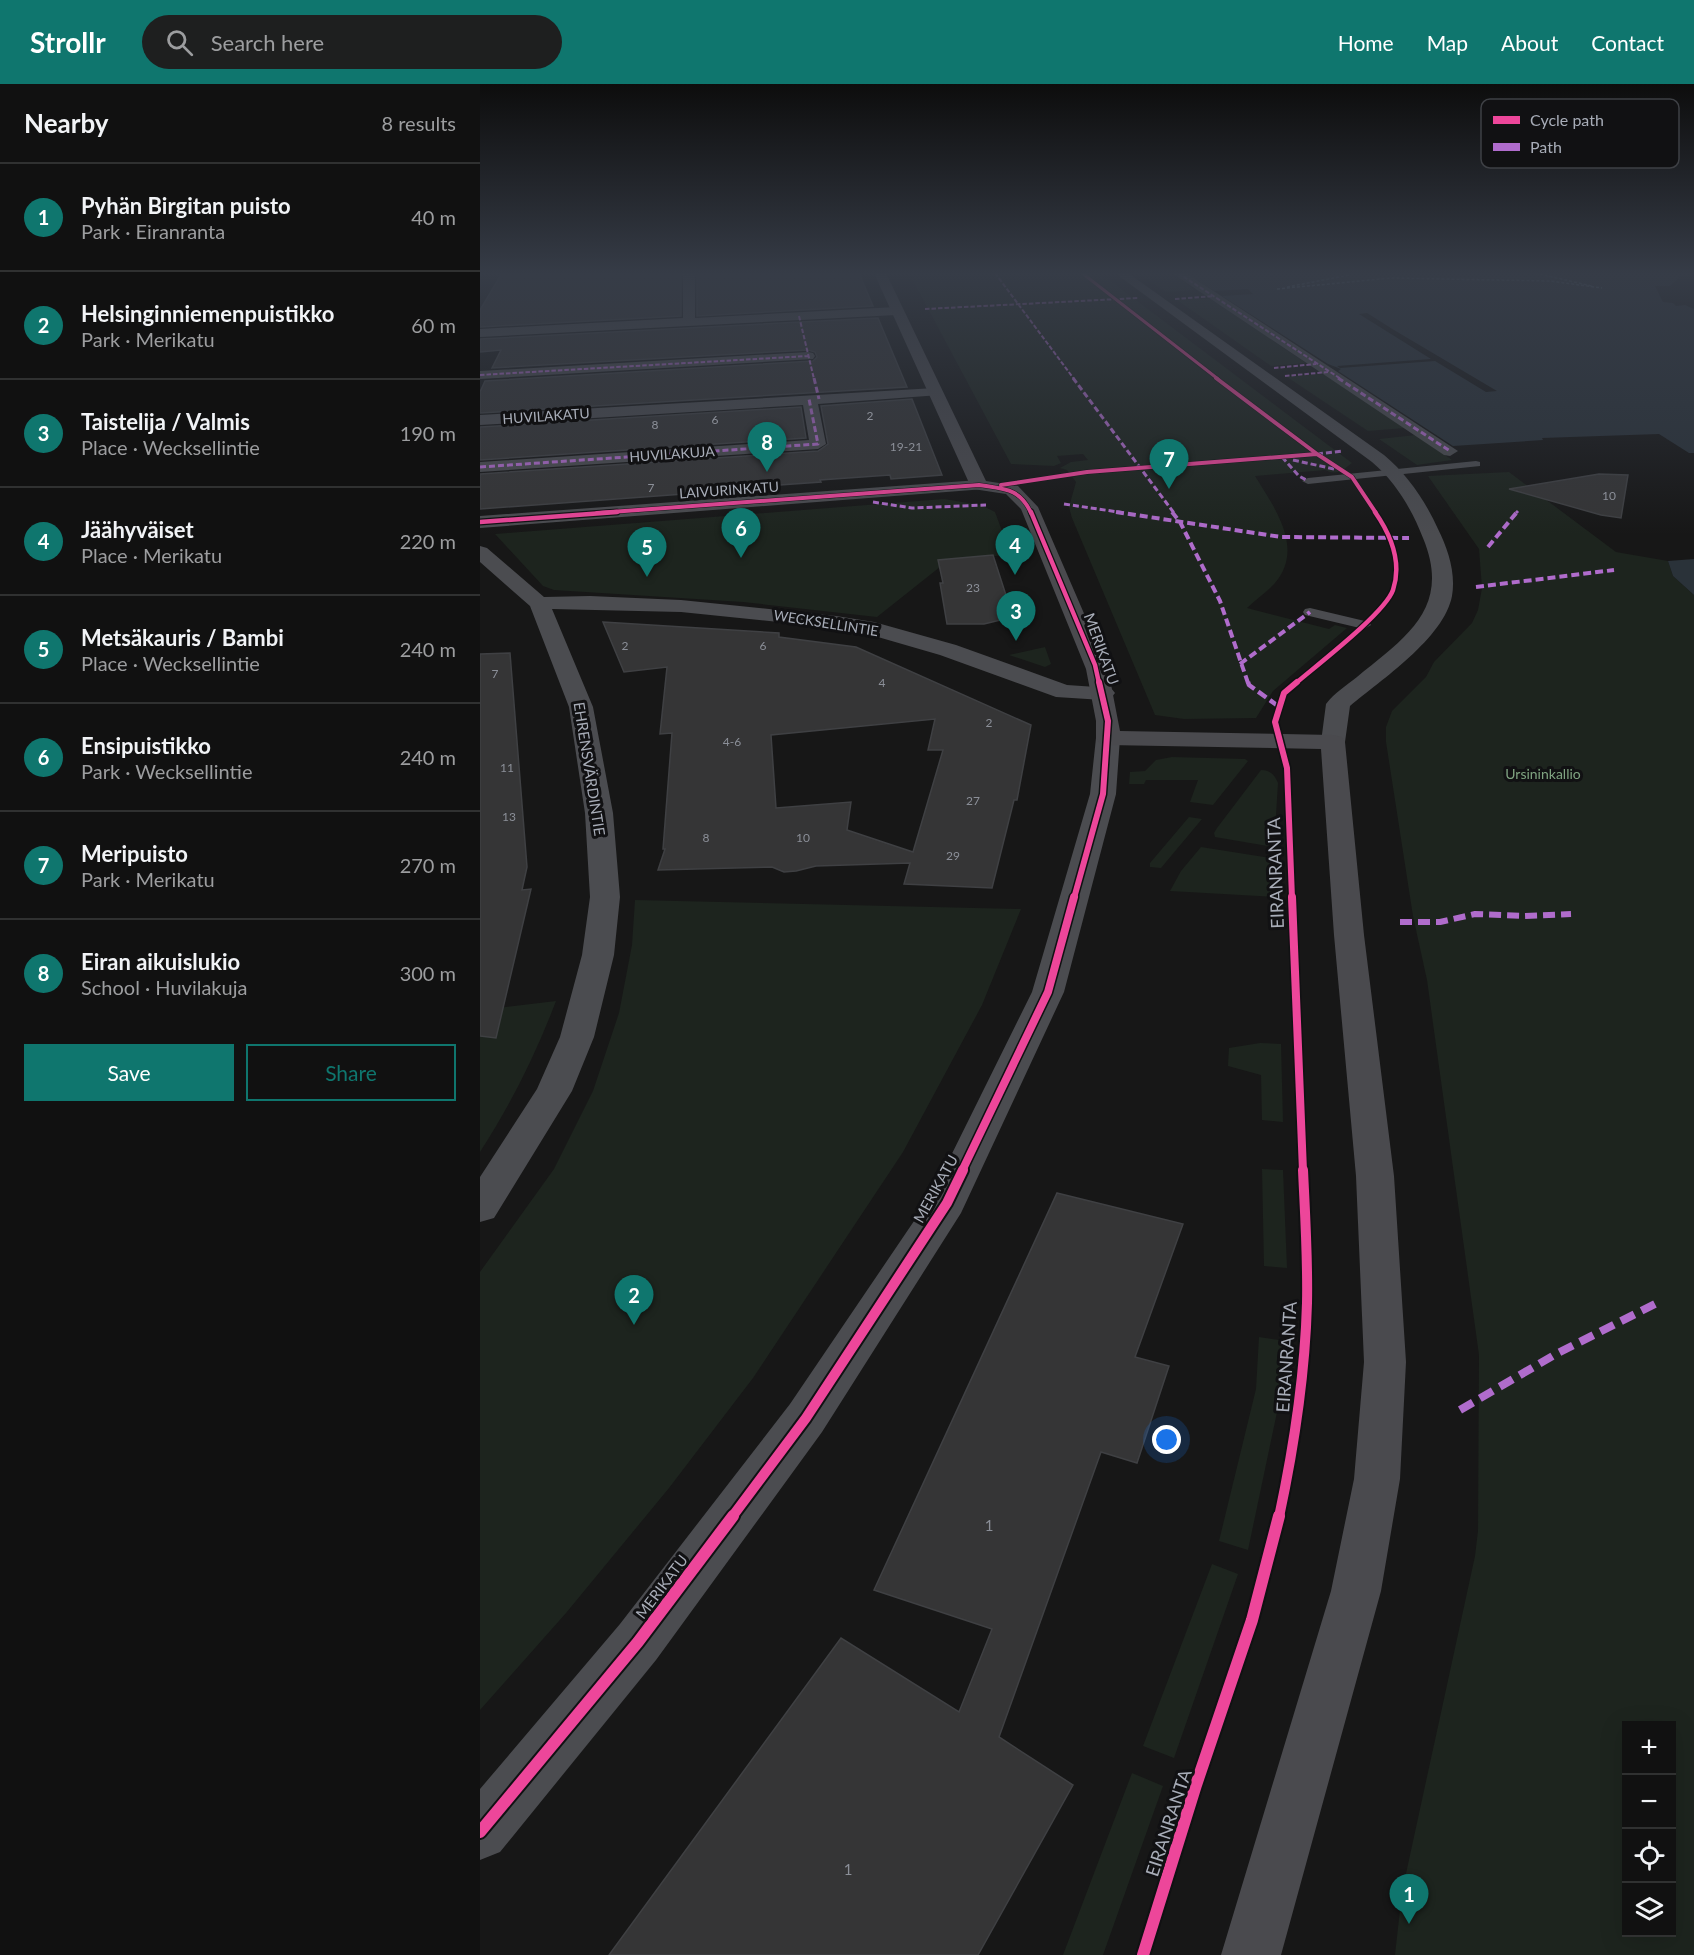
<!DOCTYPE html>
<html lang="en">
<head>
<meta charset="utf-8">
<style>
	:root { --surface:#111; --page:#1e1f1f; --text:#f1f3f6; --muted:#9c9d9f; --line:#303131; --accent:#0f766e }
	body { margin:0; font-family:Lato,sans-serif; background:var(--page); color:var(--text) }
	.controls { position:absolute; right:18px; bottom:18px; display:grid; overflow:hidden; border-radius:0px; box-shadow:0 6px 24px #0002 }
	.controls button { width:54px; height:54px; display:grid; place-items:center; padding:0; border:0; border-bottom:2px solid var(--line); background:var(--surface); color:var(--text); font:30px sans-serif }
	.you { position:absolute; left:687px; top:1356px; width:21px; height:21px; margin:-15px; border:4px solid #fff; border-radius:50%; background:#1a73e8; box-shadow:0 0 0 9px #1a73e833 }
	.badge { display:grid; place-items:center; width:39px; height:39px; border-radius:50%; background:var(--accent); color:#fff; font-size:20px; font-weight:700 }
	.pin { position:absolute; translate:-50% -50px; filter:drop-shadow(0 2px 3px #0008) }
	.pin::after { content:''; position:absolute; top:32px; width:21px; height:18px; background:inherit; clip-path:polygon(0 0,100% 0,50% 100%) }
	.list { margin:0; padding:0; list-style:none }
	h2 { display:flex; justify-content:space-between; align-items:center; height:78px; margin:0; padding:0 24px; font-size:26px }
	h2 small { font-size:20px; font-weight:400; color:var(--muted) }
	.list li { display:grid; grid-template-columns:39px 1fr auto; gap:18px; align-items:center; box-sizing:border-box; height:108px; padding:0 24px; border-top:2px solid var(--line) }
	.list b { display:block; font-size:22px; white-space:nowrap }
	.list p { margin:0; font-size:20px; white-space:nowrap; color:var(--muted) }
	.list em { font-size:20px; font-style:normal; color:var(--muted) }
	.actions { display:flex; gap:12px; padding:18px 24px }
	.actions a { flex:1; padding:14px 0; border:2px solid var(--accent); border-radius:0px; text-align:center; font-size:21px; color:var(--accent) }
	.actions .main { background:var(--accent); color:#fff }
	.icon { flex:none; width:33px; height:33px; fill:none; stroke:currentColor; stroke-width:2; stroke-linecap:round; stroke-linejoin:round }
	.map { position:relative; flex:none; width:1214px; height:1871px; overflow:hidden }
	header { display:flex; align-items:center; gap:36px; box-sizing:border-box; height:84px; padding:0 30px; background:var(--accent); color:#fff }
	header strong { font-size:28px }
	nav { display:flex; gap:33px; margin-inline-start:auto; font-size:21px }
	.search { width:420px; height:54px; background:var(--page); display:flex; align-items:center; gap:15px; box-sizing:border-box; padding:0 21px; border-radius:33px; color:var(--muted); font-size:22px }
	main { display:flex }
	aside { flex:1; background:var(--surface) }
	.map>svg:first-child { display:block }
	.green { fill:#1d241e; fill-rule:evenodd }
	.water { fill:#2a3239 }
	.pier { fill:#171717 }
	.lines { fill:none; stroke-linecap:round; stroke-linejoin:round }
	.ferry { stroke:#7f9bb3; stroke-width:1.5; stroke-dasharray:3 2; stroke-linecap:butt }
	.building { fill:#353536; stroke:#3f4043; stroke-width:1.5; fill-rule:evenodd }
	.lane { fill:#4b4c50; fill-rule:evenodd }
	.street { fill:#4b4c50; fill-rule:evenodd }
	.secondary { fill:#4a4a4e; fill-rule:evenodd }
	.quiet-far5 { stroke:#b06ccc; stroke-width:2; stroke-dasharray:4.5 2; stroke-linecap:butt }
	.quiet-far4 { stroke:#b06ccc; stroke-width:3; stroke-dasharray:6 3; stroke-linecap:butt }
	.quiet-far3 { stroke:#b06ccc; stroke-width:4; stroke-dasharray:8 4; stroke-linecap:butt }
	.quiet-far2 { stroke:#b06ccc; stroke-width:4.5; stroke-dasharray:10 4.5; stroke-linecap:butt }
	.quiet-far1 { stroke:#b06ccc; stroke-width:6; stroke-dasharray:12 6; stroke-linecap:butt }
	.quiet { stroke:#b06ccc; stroke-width:8; stroke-dasharray:15 8; stroke-linecap:butt }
	.cycleway-far6-casing { stroke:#111113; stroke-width:4.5 }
	.cycleway-far5-casing { stroke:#111113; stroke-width:5 }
	.cycleway-far4-casing { stroke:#111113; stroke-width:7 }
	.cycleway-far3-casing { stroke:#111113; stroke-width:9 }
	.cycleway-far2-casing { stroke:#111113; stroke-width:11 }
	.cycleway-far1-casing { stroke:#111113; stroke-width:14 }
	.cycleway-casing { stroke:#111113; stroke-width:16 }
	.cycleway-far6 { stroke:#ed469a; stroke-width:3 }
	.cycleway-far5 { stroke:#ed469a; stroke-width:4 }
	.cycleway-far4 { stroke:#ed469a; stroke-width:4.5 }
	.cycleway-far3 { stroke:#ed469a; stroke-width:6 }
	.cycleway-far2 { stroke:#ed469a; stroke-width:8 }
	.cycleway-far1 { stroke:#ed469a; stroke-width:10 }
	.cycleway { stroke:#ed469a; stroke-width:12 }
	.labels { text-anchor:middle; stroke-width:6; stroke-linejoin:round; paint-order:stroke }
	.number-label { font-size:12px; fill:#8b8f98 }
	.far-street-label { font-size:14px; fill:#a8adb8; stroke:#111113 }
	.far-park-label { font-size:14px; fill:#7fa381; stroke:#111113 }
	.street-label { font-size:15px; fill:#a8adb8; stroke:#111113 }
	.near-number-label { font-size:15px; fill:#8b8f98 }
	.near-street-label { font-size:18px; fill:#a8adb8; stroke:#111113 }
	.key { fill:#111113; stroke:#3e4045; stroke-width:1.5 }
	.key-label { font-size:16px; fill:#a8adb8 }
</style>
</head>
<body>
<header>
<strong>Strollr</strong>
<div class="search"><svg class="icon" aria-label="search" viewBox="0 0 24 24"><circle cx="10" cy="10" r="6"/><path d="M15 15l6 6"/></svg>Search here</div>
<nav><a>Home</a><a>Map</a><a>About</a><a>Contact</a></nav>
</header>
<main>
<aside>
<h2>Nearby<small>8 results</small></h2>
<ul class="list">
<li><span class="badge">1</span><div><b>Pyhän Birgitan puisto</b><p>Park · Eiranranta</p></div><em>40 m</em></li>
<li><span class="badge">2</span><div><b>Helsinginniemenpuistikko</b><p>Park · Merikatu</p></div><em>60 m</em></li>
<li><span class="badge">3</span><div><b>Taistelija / Valmis</b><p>Place · Wecksellintie</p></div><em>190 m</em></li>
<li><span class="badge">4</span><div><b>Jäähyväiset</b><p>Place · Merikatu</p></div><em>220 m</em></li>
<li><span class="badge">5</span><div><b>Metsäkauris / Bambi</b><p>Place · Wecksellintie</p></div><em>240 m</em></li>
<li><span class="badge">6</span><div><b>Ensipuistikko</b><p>Park · Wecksellintie</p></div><em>240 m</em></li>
<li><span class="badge">7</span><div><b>Meripuisto</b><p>Park · Merikatu</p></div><em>270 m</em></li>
<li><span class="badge">8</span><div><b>Eiran aikuislukio</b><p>School · Huvilakuja</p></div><em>300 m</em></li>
</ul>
<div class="actions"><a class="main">Save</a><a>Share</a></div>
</aside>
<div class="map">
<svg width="1214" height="1871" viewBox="0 0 1214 1871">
	<rect width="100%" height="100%" fill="#171717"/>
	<path class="green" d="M 429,189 L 620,189 L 872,379 C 863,386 857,392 845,386 L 775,392 C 794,423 825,464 795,499 C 787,508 776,515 767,524 L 849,545 L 855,541 L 867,544 L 793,607 L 776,634 L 704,635 L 675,631 L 592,434 L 589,423 L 596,398 L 587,386 L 580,384 L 591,378 L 608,376 L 603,370 L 577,372 L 581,379 L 574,382 L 531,380 Z
		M 658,189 L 692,189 L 715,206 L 686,208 Z
		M 710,215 L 731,215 L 826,279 L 791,282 L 697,216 Z
		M 840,290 L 845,291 L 925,344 L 888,347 L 807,293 Z
		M 936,351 L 972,376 L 937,381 L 899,355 Z
		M 1029,388 L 1136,468 L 1188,477 L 1193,492 L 1214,511 L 1214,1871 L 915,1871 L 922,1808 L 995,1472 L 998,1447 L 999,1271 L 947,896 L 933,832 L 906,658 L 906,643 L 912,627 L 946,593 L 954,578 L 992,539 L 998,526 L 1002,504 L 999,465 L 948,392 ZM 1146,1642 L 1192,1642 L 1192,1848 L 1146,1848 Z
		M 464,415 L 501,421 L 515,428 L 531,471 L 470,475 L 397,533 L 263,518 L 74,506 L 63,502 L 15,450 Z
		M 565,563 L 571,580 L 565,583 L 529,571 Z
		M 692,673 L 765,675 L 768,677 L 733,721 L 710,718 L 718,696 L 666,696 L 664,700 L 649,700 L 650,688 L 665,687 L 676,676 Z
		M 781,686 C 791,686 795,692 798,699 L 794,763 L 735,753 L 734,749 L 737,744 Z
		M 709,733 L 722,735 L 681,784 L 670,783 L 670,779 Z
		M 721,763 L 796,775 L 796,813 L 690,807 L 701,787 Z
		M 155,816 L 541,825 L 502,921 L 423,1068 L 273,1294 L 189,1404 L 86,1529 L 0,1626 L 0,1188 L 74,1085 L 113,1007 L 139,929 L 152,861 Z
		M 76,917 C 56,970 31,1020 0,1068 L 0,926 Z
		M 780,959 L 801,960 L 803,1038 L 782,1036 L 781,991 L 748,982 L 749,964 Z
		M 782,1085 L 803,1086 L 807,1184 L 784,1182 Z
		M 779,1253 L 806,1257 L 800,1314 L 768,1466 L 739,1457 L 776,1305 Z
		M 732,1480 L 758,1490 L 694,1674 L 663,1662 Z
		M 652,1689 L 683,1702 L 623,1871 L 583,1871 Z"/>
	<path class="water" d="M 706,189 L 1208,189 L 1213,191 L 1201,192 L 1190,202 L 1175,202 L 1183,218 L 1193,219 L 1196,222 L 1205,221 L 1214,225 L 1214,369 L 1209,369 L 1179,350 L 1062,354 L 1063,356 L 973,362 L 858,287 L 861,285 L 848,280 L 742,212 L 773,210 L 768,205 L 734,207 Z
		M 1214,475 L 1214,511 L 1193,492 L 1188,477 Z"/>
	<path class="pier" d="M 887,229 L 914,246 L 1017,307 L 1006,308 L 955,277 L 860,284 L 857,282 L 951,275 L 879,230 Z"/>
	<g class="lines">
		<path class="ferry" d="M 1055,189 L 1112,202
			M 807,203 L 869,191 L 869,189
			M 797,205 L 911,194 L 1070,197 L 1122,204"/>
	</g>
	<path class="building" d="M 22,189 L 201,189 L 201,232 L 0,243 L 0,226 Z
		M 217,189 L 379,189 L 393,222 L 217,232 Z
		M 398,234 L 427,303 L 0,329 L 0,308 L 5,297 L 333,277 L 337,273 L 335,268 L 328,266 L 12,284 L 21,266 L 0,268 L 0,255 Z
		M 432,315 L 462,391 L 411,395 L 410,391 L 340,396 L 341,398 L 205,408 L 204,410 L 0,425 L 0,390 L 338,367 L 348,360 L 341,322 Z
		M 321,323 L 326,354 L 0,376 L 0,343 Z
		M 1119,390 L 1148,391 L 1141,434 L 1121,431 L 1029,405 Z
		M 513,471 L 533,533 L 504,540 L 467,540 L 460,499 L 463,499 L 458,476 Z
		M 123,538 L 299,549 L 299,553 L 376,563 L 551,641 L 537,716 L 534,716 L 512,804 L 424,800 L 430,779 L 336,782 L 316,787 L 304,788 L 292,783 L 178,786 L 185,765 L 183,765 L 192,649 L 180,650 L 187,583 L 144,588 ZM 455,635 L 448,666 L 463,666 L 433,768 L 367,746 L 371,718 L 296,724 L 291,651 Z
		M 30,569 L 47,783 L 42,806 L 51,805 L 16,954 L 0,952 L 0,570 Z
		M 577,1109 L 703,1140 L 655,1273 L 689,1282 L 657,1379 L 621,1368 L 519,1653 L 593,1701 L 498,1871 L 129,1871 L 361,1554 L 479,1628 L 512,1545 L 394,1506 Z"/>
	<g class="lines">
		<path class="lane" d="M 996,377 L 1000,378 L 1000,382 L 828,400 L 822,397 L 828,394 Z
			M 830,524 L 889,538 L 891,541 L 884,545 L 825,531 L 823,528 L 825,525 Z"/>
		<path class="street" d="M 203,189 L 215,189 L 215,234 L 416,223 L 422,227 L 416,231 L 0,253 L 0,245 L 203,234 Z
			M 635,189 L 648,189 L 904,371 C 927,390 946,418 958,445 C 968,465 976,489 972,512 C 964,554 901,596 870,622 L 865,658 L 862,663 L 853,665 L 844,663 L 841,658 L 846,620 C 854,609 867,601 877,593 C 926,553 972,524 943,454 C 932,426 916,398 892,378 Z
			M 692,189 L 706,189 L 978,367 L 970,372 L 964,371 Z
			M 328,268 L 333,269 L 335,272 L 333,275 L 0,295 L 0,287 Z
			M 455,304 L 460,305 L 462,308 L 460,311 L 338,320 L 346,360 L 338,365 L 0,388 L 0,378 L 329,356 L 323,321 L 0,341 L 0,331 Z
			M 499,396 L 505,397 L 508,401 L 505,405 L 0,444 L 0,432 Z
			M 0,462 L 7,464 L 64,513 L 110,512 L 201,516 L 356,532 L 394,538 L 476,561 L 587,601 L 631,604 L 635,609 L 631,614 L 623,616 L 576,613 L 460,571 L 391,551 L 356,544 L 201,528 L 72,525 L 113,623 L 133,729 L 140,813 L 134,871 L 114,953 L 92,1007 L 14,1134 L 0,1138 L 0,1093 L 57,1005 L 80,953 L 102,871 L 110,813 L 105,729 L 89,623 L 50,522 L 0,478 Z
			M 628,647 L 637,649 L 640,654 L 636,710 L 584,908 L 481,1129 L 342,1348 L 176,1576 L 20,1768 L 0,1776 L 0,1705 L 140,1540 L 310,1320 L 451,1112 L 552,908 L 610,710 L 616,654 L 619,649 Z"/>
		<path class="secondary" d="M 394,189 L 406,189 L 506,397 L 538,402 L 558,423 L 628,585 L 640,647 L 853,651 L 862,653 L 865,658 L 884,851 L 914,1092 L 926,1278 L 920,1395 L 901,1507 L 801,1871 L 741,1871 L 851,1507 L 874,1395 L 884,1278 L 876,1092 L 854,851 L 841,665 L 628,661 L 619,659 L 616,654 L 616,637 L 606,585 L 541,425 L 526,410 L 493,405 L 490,401 Z"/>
		<path class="quiet-far5" d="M 515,189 L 594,295
			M 698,189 L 861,295
			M 695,215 L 734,212
			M 445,225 L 658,214
			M 319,232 L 334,295
			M 794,284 L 836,280
			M 0,291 L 328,272
			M 805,292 L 848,288"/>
		<path class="quiet-far4" d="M 334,294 L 339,315
			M 593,294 L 694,429
			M 858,294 L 970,367
			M 837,370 L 863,367
			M 802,373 L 819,392 L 828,397
			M 813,376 L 854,385
			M 0,383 L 338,360 L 329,315
			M 393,418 L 432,424 L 506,421
			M 584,420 L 645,429
			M 1036,429 L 1038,427"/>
		<path class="quiet-far3" d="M 636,428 L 801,453 L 929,454
			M 692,428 L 700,438 L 740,517 L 768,599
			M 1008,463 L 1037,428
			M 996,503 L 1134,486
			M 760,580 L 830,528"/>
		<path class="quiet-far2" d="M 768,598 L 769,601 L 798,622"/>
		<path class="quiet-far1" d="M 920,838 L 960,838 L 995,830 L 1045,832 L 1091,830"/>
		<path class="quiet" d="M 980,1326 L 1076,1270 L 1175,1220"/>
		<g class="cycleway-far6-casing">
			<path id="cycleway-far6" d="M 602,189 L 738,295"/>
		</g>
		<g class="cycleway-far5-casing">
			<path id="cycleway-far5" d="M 736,294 L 837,370 L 872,393 L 896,429
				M 521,401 L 607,388 L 837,370
				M 117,429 L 499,401 C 524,405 540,404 551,429"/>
		</g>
		<g class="cycleway-far4-casing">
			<path id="cycleway-far4" d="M 551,428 L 615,581 L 619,599
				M 0,438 L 137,428
				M 816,599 C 837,581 905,529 913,506 C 922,479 911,451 895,428"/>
		</g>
		<g class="cycleway-far3-casing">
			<path id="cycleway-far3" d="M 594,814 L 623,710 L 628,637 L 619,598
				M 812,814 L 807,684 L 795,638 L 804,609 L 817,598"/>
		</g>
		<g class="cycleway-far2-casing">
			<path id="cycleway-far2" d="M 812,813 L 823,1087
				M 482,1087 L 568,908 L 594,813"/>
		</g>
		<g class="cycleway-far1-casing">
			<path id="cycleway-far1" d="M 252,1433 L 326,1334 L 467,1119 L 483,1086
				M 799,1433 C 814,1363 825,1291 827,1219 C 828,1175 825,1130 823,1086"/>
		</g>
		<g class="cycleway-casing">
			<path id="cycleway" d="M 0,1748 L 158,1558 L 253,1432
				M 663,1871 L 716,1701 L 772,1536 L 799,1432"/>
		</g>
		<use href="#cycleway-far6" class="cycleway-far6"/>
		<use href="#cycleway-far5" class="cycleway-far5"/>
		<use href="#cycleway-far4" class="cycleway-far4"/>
		<use href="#cycleway-far3" class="cycleway-far3"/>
		<use href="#cycleway-far2" class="cycleway-far2"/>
		<use href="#cycleway-far1" class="cycleway-far1"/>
		<use href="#cycleway" class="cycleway"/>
	</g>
	<linearGradient id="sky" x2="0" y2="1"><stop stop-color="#0d0d0d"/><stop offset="0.42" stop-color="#363c47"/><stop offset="1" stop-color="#363c47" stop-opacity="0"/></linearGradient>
	<rect width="1214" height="451" fill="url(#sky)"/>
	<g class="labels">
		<g class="number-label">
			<text x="390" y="336">2</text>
			<text x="235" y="340">6</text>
			<text x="175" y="345">8</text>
			<text x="426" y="367">19-21</text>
			<text x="171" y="408">7</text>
			<text x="1129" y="416">10</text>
			<text x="493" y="508">23</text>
			<text x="145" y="566">2</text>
			<text x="283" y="566">6</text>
			<text x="15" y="594">7</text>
			<text x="402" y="603">4</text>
			<text x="509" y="643">2</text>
			<text x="252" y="662">4-6</text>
			<text x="27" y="688">11</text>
			<text x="493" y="721">27</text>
			<text x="29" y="737">13</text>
			<text x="226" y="758">8</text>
			<text x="323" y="758">10</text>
			<text x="473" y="776">29</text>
		</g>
		<g class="far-street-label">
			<text transform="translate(66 332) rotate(-4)" y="5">HUVILAKATU</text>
			<text transform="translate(192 370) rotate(-4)" y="5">HUVILAKUJA</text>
			<text transform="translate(249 406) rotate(-4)" y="5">LAIVURINKATU</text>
			<text transform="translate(346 539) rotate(9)" y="5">WECKSELLINTIE</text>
		</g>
		<g class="far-park-label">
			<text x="1063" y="695">Ursininkallio</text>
		</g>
		<g class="street-label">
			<text transform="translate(621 565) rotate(70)" y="5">MERIKATU</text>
			<text transform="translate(109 685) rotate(81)" y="5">EHRENSVÄRDINTIE</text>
			<text transform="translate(456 1105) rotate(-61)" y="5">MERIKATU</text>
			<text transform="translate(182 1503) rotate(-53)" y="5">MERIKATU</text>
		</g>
		<g class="near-number-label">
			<text x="509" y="1447">1</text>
			<text x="368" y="1791">1</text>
		</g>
		<g class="near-street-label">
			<text transform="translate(796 789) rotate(-92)" y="6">EIRANRANTA</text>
			<text transform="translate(807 1273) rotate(-86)" y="6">EIRANRANTA</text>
			<text transform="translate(689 1739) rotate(-72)" y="6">EIRANRANTA</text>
		</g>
	</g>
	<rect x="1001" y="15" width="198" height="69" rx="9" class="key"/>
	<rect x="1013" y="32" width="27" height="8" fill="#ed469a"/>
	<rect x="1013" y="59" width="27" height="8" fill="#b06ccc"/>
	<g class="key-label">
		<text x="1050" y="42">Cycle path</text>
		<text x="1050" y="69">Path</text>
	</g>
</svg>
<div class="controls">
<button>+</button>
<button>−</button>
<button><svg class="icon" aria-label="locate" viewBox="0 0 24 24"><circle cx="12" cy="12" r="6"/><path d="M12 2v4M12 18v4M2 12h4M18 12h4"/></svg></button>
<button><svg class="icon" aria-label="layers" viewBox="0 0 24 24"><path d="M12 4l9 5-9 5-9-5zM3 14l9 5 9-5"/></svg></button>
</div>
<div class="you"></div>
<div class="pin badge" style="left:929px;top:1840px">1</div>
<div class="pin badge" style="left:154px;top:1241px">2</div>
<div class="pin badge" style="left:536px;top:557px">3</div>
<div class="pin badge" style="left:535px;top:491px">4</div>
<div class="pin badge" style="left:167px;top:493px">5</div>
<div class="pin badge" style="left:261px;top:474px">6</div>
<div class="pin badge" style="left:689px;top:405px">7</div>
<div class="pin badge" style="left:287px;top:388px">8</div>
</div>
</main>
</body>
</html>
